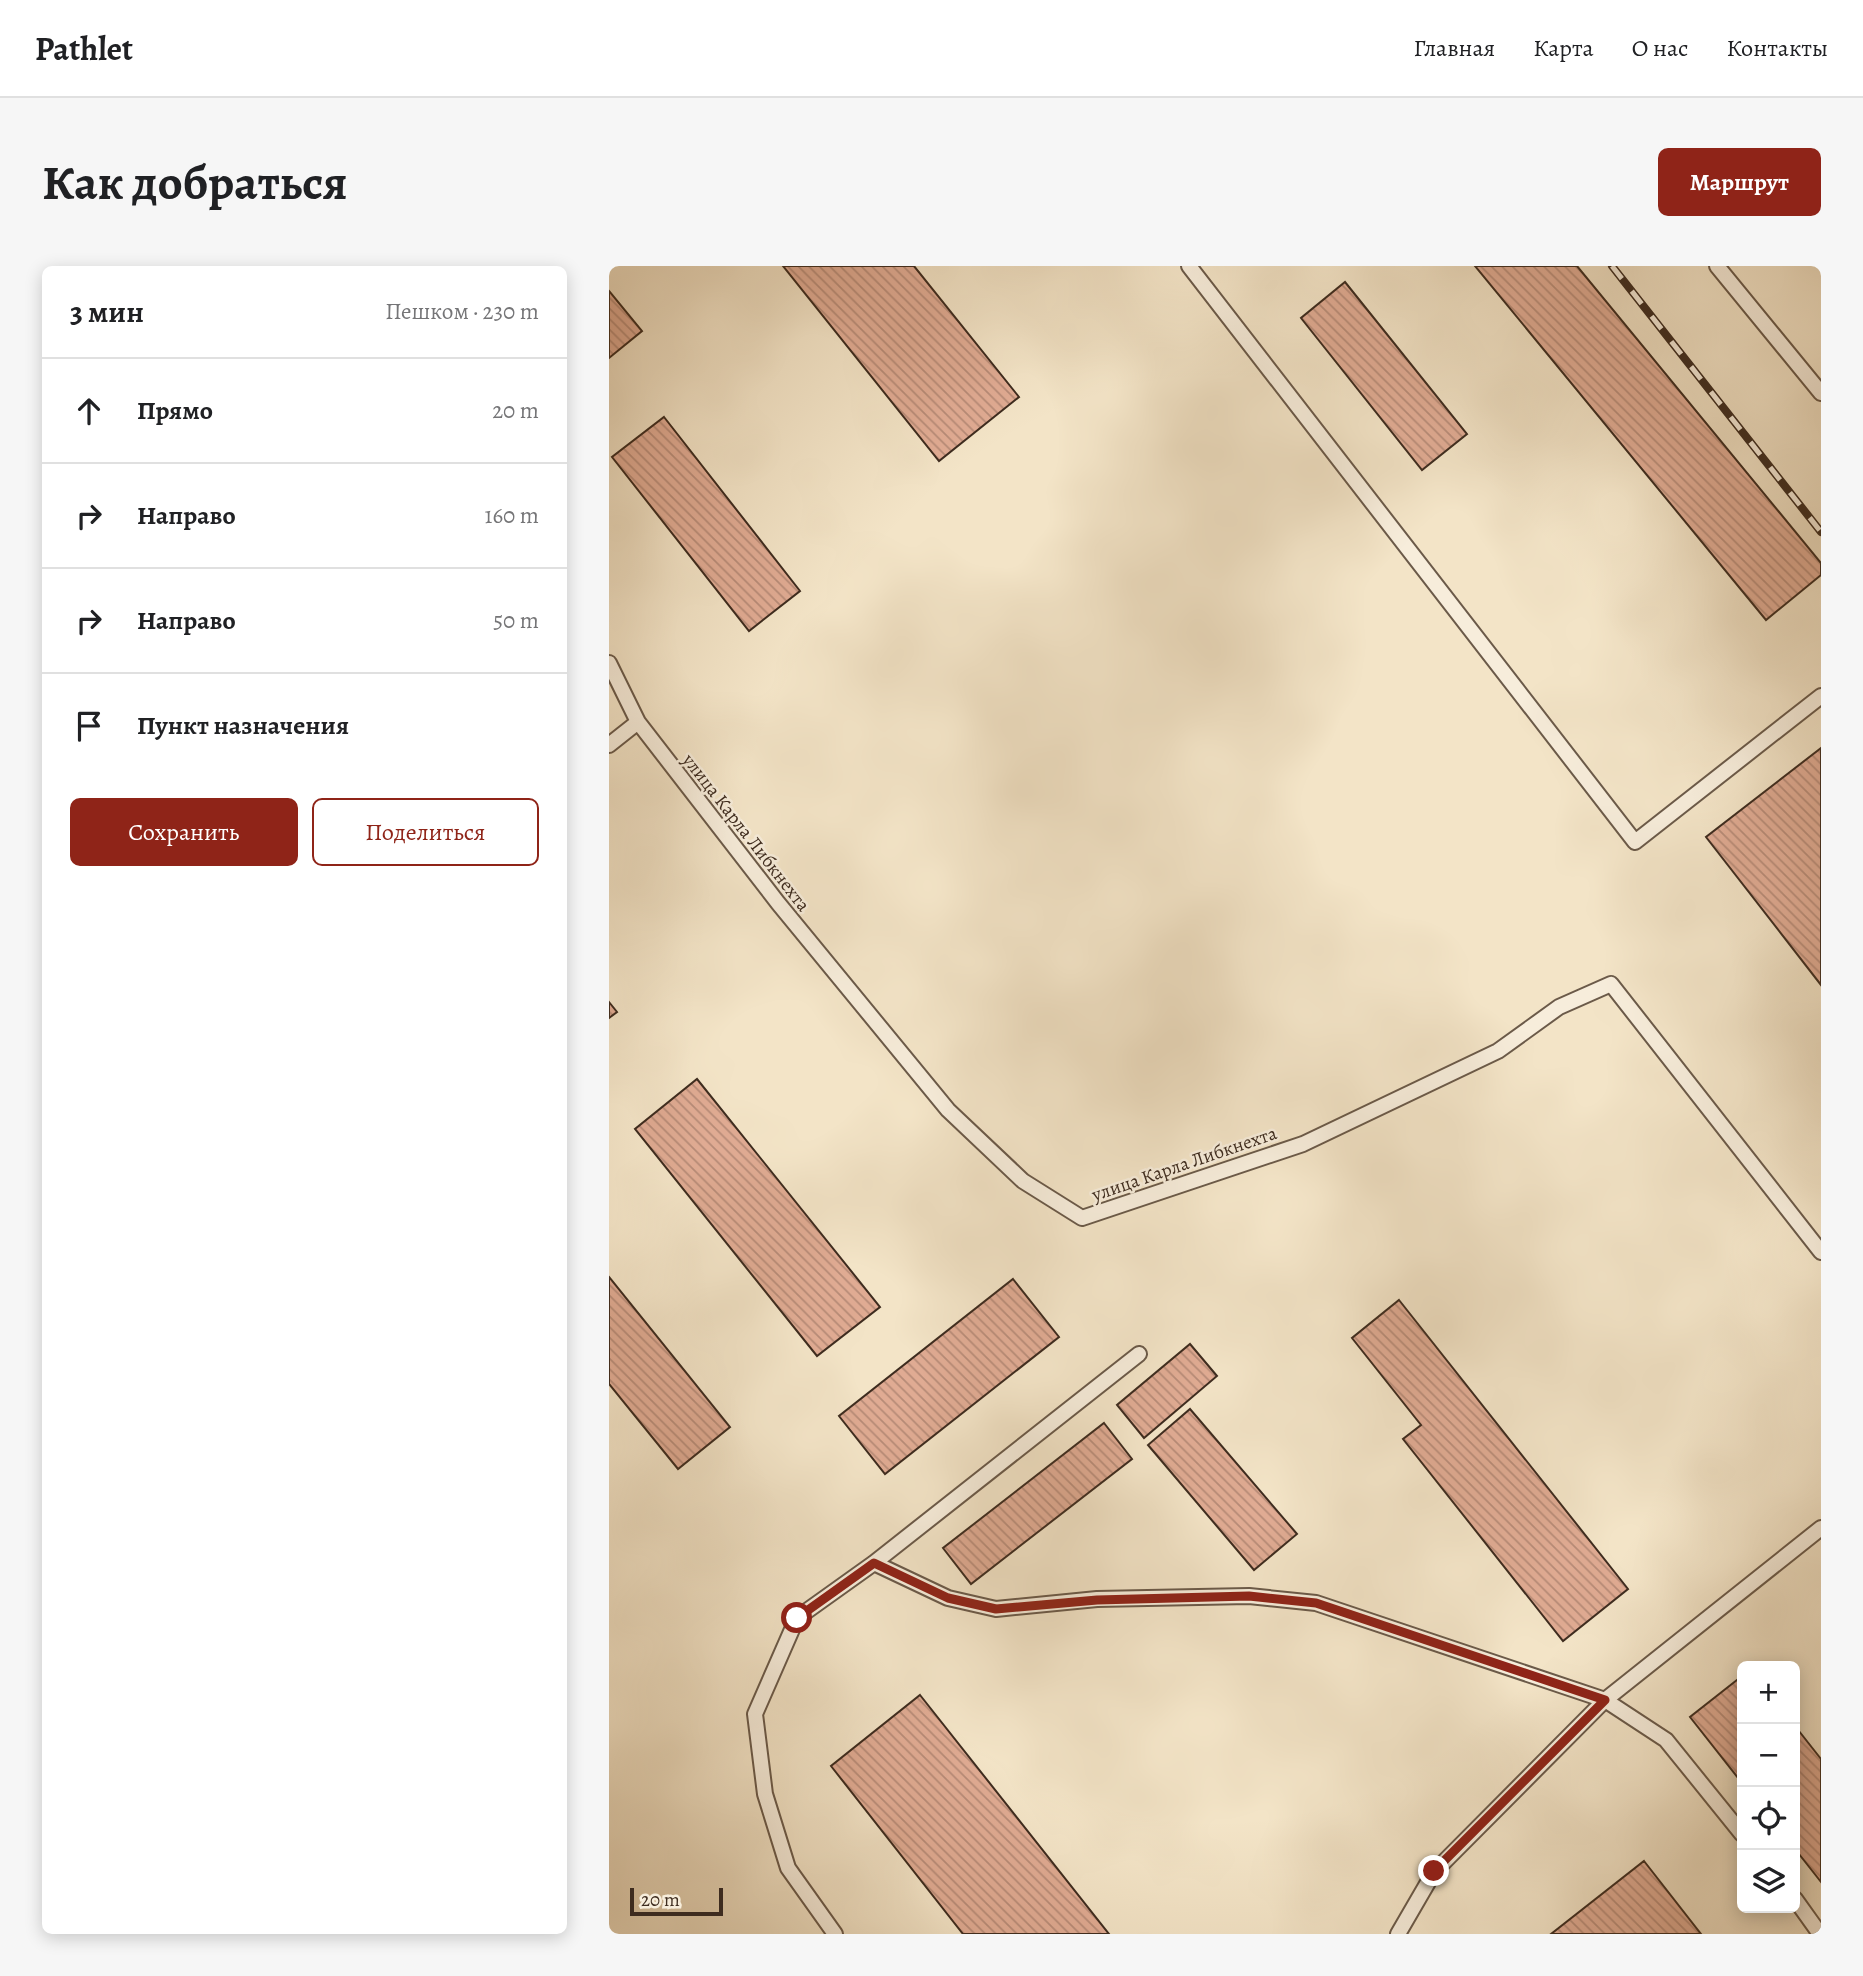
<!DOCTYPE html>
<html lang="ru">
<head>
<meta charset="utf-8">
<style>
	:root { --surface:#fff; --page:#f6f6f6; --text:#202124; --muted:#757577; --line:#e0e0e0; --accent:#8f2418 }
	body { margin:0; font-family:Alegreya,serif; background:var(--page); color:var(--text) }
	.controls { position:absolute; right:21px; bottom:21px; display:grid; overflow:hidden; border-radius:10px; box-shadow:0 4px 18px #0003 }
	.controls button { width:63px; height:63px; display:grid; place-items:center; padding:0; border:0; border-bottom:2px solid var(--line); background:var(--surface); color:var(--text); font:35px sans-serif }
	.scale { position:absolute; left:21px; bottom:18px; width:93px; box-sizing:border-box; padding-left:7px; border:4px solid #3e2c1f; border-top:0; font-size:19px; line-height:24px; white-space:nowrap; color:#3e2c1f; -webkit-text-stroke:5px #f7eddb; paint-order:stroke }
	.stop { position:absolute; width:21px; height:21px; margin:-16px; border:5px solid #8f2418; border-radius:50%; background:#fff }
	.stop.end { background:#8f2418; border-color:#fff; box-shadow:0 2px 7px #0008 }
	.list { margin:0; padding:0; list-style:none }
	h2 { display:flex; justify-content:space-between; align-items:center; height:91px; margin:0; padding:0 28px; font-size:30px }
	h2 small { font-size:23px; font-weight:400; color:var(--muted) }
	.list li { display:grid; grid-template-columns:46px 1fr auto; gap:21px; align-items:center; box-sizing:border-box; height:105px; padding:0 28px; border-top:2px solid var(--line) }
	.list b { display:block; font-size:26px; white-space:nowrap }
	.list em { font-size:23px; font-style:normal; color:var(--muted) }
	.actions { display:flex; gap:14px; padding:21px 28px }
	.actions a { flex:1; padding:16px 0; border:2px solid var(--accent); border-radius:10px; text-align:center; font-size:24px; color:var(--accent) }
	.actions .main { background:var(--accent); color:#fff }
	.icon { flex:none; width:38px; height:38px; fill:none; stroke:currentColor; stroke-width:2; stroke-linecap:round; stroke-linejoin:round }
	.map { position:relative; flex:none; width:1212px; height:1668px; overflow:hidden; border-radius:10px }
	header { display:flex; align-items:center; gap:42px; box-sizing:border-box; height:98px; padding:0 35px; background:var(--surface); border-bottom:2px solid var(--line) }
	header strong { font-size:33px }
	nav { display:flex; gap:38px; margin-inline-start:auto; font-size:24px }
	.intro { display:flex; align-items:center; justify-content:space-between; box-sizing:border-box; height:168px; padding:0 42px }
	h1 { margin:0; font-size:49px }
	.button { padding:18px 32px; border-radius:10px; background:var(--accent); color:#fff; font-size:24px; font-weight:700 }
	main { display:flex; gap:42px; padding:0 42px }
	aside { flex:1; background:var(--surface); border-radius:10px; box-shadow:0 4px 18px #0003 }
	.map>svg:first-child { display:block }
	.building { fill:url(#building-back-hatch); stroke:#3e2c1f; stroke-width:2 }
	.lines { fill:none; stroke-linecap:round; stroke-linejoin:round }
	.service-casing { stroke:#6b5a49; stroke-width:18 }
	.service { stroke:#f7eddb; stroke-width:14 }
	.rail-casing { stroke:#3e2c1f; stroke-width:8 }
	.rail { stroke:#f7eddb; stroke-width:5; stroke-dasharray:16; stroke-linecap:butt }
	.route { stroke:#8f2418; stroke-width:9 }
	.labels { text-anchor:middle; stroke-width:5; stroke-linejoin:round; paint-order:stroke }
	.street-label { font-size:19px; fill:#3e2c1f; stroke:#f7eddb }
</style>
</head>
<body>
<header>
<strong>Pathlet</strong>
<nav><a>Главная</a><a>Карта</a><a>О нас</a><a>Контакты</a></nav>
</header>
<div class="intro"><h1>Как добраться</h1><a class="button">Маршрут</a></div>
<main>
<aside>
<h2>3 мин<small>Пешком · 230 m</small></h2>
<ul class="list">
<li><svg class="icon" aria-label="ahead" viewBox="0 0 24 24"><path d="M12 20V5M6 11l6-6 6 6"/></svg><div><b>Прямо</b></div><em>20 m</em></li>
<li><svg class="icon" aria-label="right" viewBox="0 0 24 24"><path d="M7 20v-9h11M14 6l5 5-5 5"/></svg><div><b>Направо</b></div><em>160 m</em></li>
<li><svg class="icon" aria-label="right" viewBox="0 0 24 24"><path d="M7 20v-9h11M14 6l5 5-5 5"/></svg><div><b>Направо</b></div><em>50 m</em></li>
<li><svg class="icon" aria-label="arrive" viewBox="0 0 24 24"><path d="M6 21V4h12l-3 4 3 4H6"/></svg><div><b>Пункт назначения</b></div></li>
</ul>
<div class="actions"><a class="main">Сохранить</a><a>Поделиться</a></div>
</aside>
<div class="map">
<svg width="1212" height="1668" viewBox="0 0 1212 1668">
	<defs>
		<pattern id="building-back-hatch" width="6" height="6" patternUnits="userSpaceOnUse" patternTransform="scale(1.75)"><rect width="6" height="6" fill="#e0ab93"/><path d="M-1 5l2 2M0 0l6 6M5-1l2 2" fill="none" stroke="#b78b77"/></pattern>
	</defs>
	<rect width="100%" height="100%" fill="#f3e4c7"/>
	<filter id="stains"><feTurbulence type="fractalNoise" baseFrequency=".00286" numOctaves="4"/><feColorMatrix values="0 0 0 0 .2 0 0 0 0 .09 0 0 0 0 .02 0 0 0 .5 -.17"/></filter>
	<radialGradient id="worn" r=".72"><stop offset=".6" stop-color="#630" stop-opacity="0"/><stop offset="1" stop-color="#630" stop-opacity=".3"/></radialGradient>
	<path class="building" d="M 174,0 L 305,0 L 410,131 L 330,195 Z
		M 866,0 L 968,0 L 1212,297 L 1212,309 L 1157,354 Z
		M 736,16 L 858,168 L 813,204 L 692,52 Z
		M 0,25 L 33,65 L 0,92 Z
		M 55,151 L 191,325 L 140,365 L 3,191 Z
		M 1212,482 L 1212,719 L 1097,571 Z
		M 0,736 L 8,746 L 0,752 Z
		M 88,813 L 271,1041 L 208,1090 L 26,863 Z
		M 0,1011 L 121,1161 L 69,1203 L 0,1118 Z
		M 404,1013 L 450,1071 L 276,1208 L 230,1150 Z
		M 790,1034 L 1019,1323 L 954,1375 L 794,1173 L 812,1159 L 743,1072 Z
		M 581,1078 L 608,1110 L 535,1172 L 508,1139 Z
		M 581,1143 L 688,1268 L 645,1304 L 539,1179 Z
		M 495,1157 L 523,1193 L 362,1318 L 334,1282 Z
		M 1133,1410 L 1133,1517 L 1081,1451 Z
		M 311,1429 L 500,1668 L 354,1668 L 222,1500 Z
		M 1186,1460 L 1212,1493 L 1212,1616 L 1186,1583 Z
		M 1035,1595 L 1092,1668 L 942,1668 Z"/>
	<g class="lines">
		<g class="service-casing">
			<path id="service" d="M 580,0 L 1026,576 L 1212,430
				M 1108,0 L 1212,127
				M 0,397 L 29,456 L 169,637 L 339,844 L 414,915 L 473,952 L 694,878 L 889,785 L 950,741 L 1002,718 L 1212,986
				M 0,479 L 29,456
				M 265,1297 L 339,1332 L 387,1343 L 488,1333 L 640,1330 L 707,1337 L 996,1434 L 1057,1474 L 1133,1568
				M 1186,1633 L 1211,1668
				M 226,1668 L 179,1602 L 156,1528 L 146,1448 L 188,1352 L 265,1297 L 530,1088
				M 789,1668 L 825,1606 L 996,1434 L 1212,1262"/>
		</g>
		<use href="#service" class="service"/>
		<g class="rail-casing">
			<path id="rail" d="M 1003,0 L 1212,266"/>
		</g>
		<use href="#rail" class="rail"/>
	</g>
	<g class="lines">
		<path class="route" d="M 188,1352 L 265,1297 L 339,1332 L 387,1343 L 488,1334 L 640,1330 L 707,1337 L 996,1434 L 825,1605"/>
	</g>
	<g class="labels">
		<g class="street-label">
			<text transform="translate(138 566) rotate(52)" y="7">улица Карла Либкнехта</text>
			<text transform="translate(575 897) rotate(-19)" y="7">улица Карла Либкнехта</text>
		</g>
	</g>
	<rect width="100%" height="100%" filter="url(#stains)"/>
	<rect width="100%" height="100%" fill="url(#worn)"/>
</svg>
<div class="controls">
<button>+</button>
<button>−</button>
<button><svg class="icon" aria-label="locate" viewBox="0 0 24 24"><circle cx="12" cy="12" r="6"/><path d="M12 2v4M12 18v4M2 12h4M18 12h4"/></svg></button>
<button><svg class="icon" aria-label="layers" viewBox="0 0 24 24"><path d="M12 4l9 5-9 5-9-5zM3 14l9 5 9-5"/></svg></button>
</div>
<div class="scale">20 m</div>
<div class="stop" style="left:188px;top:1352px"></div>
<div class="stop end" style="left:825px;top:1605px"></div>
</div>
</main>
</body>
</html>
